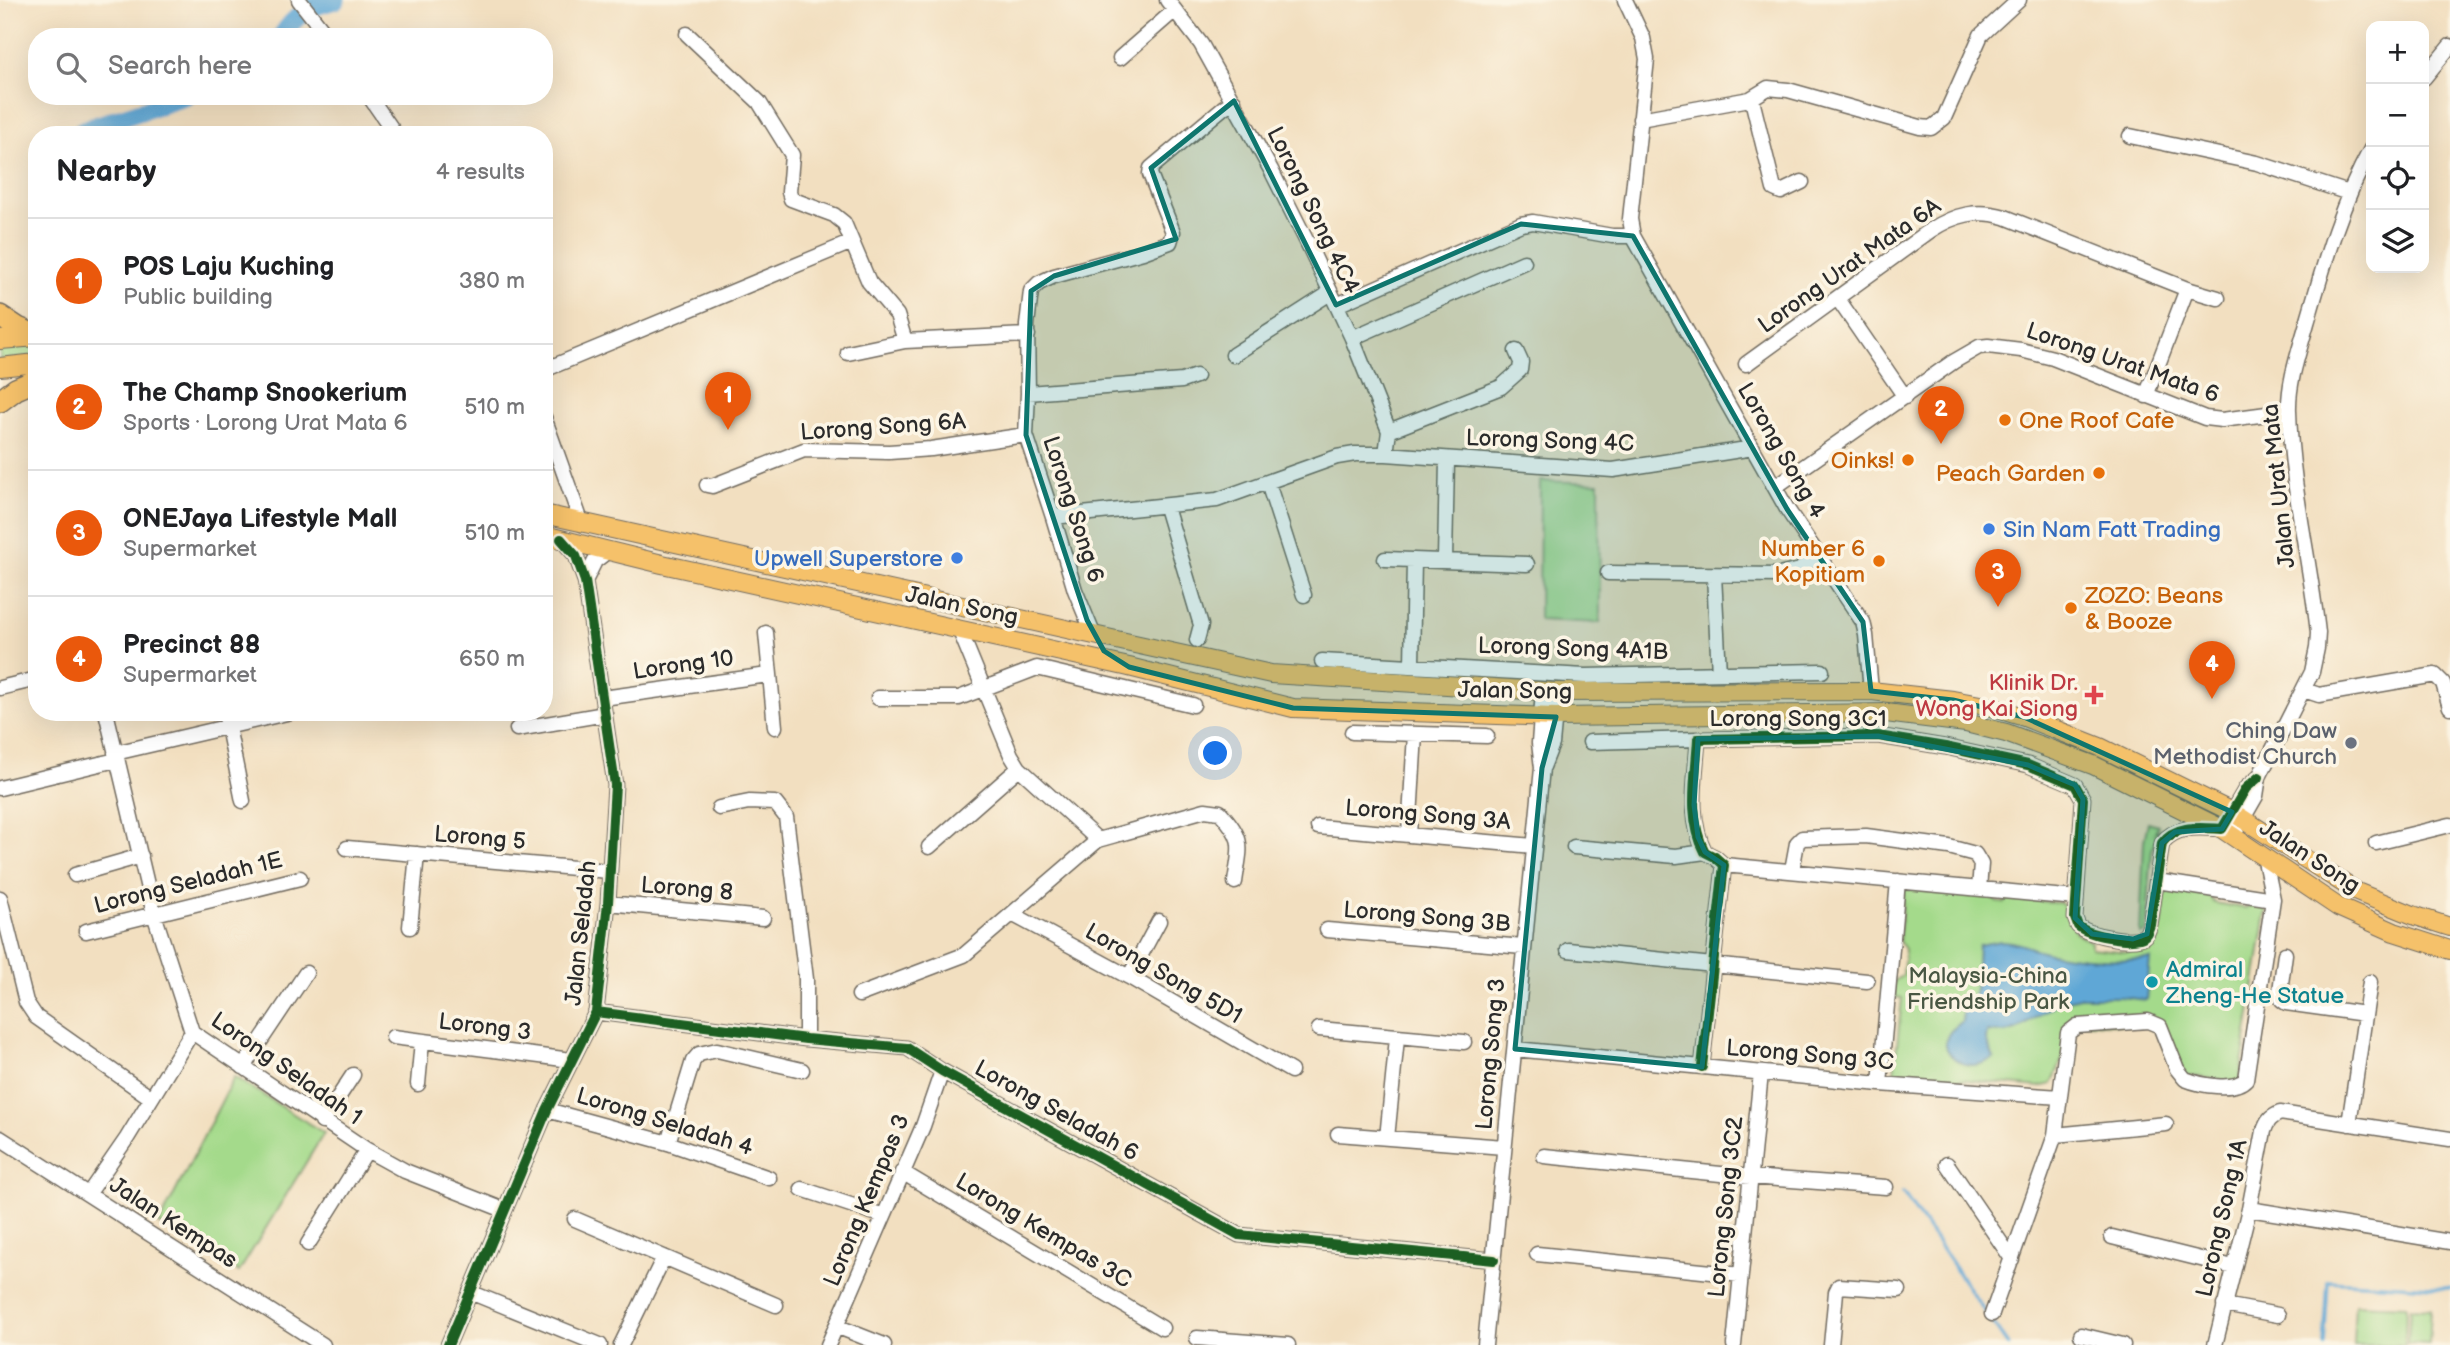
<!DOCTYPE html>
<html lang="en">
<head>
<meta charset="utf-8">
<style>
	:root { --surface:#fff; --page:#f6f6f6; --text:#202124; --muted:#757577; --line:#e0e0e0; --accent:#ea580c }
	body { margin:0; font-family:"Balsamiq Sans",sans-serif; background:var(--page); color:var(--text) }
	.controls { position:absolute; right:21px; top:21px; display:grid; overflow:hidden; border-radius:14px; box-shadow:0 7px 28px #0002 }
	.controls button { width:63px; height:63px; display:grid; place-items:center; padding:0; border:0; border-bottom:2px solid var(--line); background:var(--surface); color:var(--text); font:35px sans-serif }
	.you { position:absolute; left:1216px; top:754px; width:24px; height:24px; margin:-18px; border:5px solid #fff; border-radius:50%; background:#1a73e8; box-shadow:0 0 0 10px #1a73e833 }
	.badge { display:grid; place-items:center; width:46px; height:46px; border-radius:50%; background:var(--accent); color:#fff; font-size:23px; font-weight:700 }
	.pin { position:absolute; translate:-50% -58px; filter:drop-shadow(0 2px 4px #0008) }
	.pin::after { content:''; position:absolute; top:37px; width:24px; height:21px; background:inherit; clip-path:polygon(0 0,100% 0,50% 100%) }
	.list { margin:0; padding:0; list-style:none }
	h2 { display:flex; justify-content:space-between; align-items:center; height:91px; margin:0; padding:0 28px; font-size:30px }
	h2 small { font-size:23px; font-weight:400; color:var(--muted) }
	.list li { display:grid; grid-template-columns:46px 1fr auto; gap:21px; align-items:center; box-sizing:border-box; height:126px; padding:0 28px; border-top:2px solid var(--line) }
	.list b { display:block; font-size:26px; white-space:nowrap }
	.list p { margin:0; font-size:23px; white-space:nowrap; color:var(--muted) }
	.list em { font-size:23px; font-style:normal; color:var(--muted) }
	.icon { flex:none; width:38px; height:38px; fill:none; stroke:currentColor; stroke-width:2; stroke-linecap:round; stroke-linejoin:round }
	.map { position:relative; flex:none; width:2450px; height:1345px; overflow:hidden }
	.search { position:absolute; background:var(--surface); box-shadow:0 7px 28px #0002; left:28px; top:28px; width:525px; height:77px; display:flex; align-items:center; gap:18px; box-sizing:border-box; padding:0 24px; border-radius:28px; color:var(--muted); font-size:26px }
	.panel { position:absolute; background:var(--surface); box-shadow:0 7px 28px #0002; left:28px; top:126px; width:525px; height:595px; border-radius:28px }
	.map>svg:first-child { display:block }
	.green { fill:#a4da8b; stroke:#68825b; stroke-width:2 }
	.water { fill:#5fa7d6; stroke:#456980; stroke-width:2 }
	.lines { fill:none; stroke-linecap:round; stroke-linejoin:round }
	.stream { stroke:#5fa7d6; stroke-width:3.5 }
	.river { stroke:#5fa7d6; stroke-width:19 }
	.minor-casing { stroke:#716a5f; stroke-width:17 }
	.major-casing { stroke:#716a5f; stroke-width:20 }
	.highway-casing { stroke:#716a5f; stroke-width:24 }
	.minor { stroke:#fff; stroke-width:14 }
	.major { stroke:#f5c16b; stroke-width:18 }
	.highway { stroke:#f5c16b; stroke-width:21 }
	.cycleway-casing { stroke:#fcf5e5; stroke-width:15 }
	.cycleway { stroke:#1b5e20; stroke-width:10 }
	.marked { fill:#0f766e; fill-opacity:0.2; stroke:#0f766e; stroke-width:5; stroke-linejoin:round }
	.food-dot { fill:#e8710a; stroke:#fcf5e5; stroke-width:2.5 }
	.shop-dot { fill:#3f7fe0; stroke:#fcf5e5; stroke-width:2.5 }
	.health-dot { fill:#e0444e; stroke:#fcf5e5; stroke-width:2.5 }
	.worship-dot { fill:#6b7280; stroke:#fcf5e5; stroke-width:2.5 }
	.culture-dot { fill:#0f9aa8; stroke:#fcf5e5; stroke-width:2.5 }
	.labels { text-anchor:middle; stroke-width:7; stroke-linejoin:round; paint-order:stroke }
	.street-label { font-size:23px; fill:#2b2b2b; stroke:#fcf5e5 }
	.food-label { font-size:23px; fill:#c56008; stroke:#fcf5e5; text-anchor:end }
	.shop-label { font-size:23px; fill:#366cbe; stroke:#fcf5e5; text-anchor:start }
	.health-label { font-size:23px; fill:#be3a42; stroke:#fcf5e5; text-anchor:end }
	.worship-label { font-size:23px; fill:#5b616d; stroke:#fcf5e5; text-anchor:end }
	.culture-label { font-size:23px; fill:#0d838f; stroke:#fcf5e5; text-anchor:start }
	.park-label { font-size:23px; fill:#495743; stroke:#fcf5e5 }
</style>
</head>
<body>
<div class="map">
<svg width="2450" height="1345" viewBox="0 0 2450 1345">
	<rect width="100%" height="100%" fill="#fcf5e5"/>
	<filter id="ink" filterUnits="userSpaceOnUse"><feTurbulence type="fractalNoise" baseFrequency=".0143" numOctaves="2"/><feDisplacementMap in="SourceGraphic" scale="14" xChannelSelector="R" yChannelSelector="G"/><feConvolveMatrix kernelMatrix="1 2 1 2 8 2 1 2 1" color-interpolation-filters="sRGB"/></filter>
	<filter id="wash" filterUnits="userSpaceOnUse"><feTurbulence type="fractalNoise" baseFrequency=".00686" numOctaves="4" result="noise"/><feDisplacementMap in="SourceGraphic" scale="28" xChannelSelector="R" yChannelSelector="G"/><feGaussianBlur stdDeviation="1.57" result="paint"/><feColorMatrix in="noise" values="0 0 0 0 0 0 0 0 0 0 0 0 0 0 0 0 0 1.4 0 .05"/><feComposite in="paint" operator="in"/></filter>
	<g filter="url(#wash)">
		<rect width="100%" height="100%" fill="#f2dfc0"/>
		<path class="green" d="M 37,344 L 37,357 L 0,360 L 0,348 Z
			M 1540,481 L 1599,483 L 1600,623 L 1539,620 Z
			M 2148,822 L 2158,825 L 2155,833 L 2161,829 L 2152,850 L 2146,932 L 2140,934 L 2144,841 Z
			M 1904,889 L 1993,897 L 1996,902 L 2004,903 L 2009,898 L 2061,903 L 2072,918 L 2075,932 L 2091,942 L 2091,948 L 2128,952 C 2134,946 2140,945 2148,942 C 2166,933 2163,912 2164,895 L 2170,890 L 2208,895 L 2215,903 L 2244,908 L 2256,904 L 2267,907 L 2239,1083 L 2184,1075 L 2164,1027 L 2078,1022 L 2052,1084 L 2039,1087 L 1894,1073 L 1902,998 L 1893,997 L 1894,981 L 1903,975 L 1905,949 L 1899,941 Z
			M 234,1077 L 324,1133 L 239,1272 L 159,1224 Z
			M 2355,1304 L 2406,1306 L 2405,1345 L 2353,1345 Z
			M 2410,1308 L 2431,1309 L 2429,1344 L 2408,1343 Z"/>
		<path class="water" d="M 2001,941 C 2018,941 2033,950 2050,953 C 2083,959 2116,961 2150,959 L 2146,1000 L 2120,997 L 2079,997 L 2059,1002 L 2018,1029 L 2007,1033 L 1987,1032 L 1986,1040 L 1994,1058 C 1987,1062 1981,1065 1973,1065 C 1956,1065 1938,1049 1950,1032 C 1953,1028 1959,1025 1962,1021 L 1963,1012 C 1980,1000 1976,965 1978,945 Z"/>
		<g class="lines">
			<path class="stream" d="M 1903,1193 L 2008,1345
				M 2324,1345 L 2328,1281 L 2450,1288"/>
			<path class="river" d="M 281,37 C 296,14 309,6 336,0
				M 83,130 L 187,96"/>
		</g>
	</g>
	<g filter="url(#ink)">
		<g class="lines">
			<g class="minor-casing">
				<path id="minor" d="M 299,0 L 328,37
					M 1167,0 L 1201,44 L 1271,170 L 1309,246 L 1352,338 L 1389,431 L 1386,454
					M 1625,0 L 1643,38 L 1647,59 L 1630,219 L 1633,236 L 1787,509 L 1863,622 L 1866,635 L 1871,691
					M 687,34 L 759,102 L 792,155 L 789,192 L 791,199 L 834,215 L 844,223 L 869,282 L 897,315 L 905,341
					M 1120,58 L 1175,10
					M 2424,78 L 2450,46
					M 369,96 L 396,135
					M 1750,99 L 1768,88 L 1788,90 L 1920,127 L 1931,128 L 1944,118 L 1981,35 L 2019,0
					M 1640,119 L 1750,99 L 1753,104 L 1774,189 L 1781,192 L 1802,182
					M 2130,136 L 2257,163 L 2349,193
					M 1838,299 L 1905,397
					M 1337,305 L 1521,224 L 1533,222 L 1612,236 L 1633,236
					M 1352,338 L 1524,262
					M 848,353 L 905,341 L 1028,335
					M 1233,355 L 1330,293
					M 1746,364 L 1931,230 C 1956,214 1977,209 2005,217 L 2187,289 L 2218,298
					M 544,370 L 852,242
					M 1028,393 L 1182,381 L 1196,376
					M 2146,396 L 2187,289
					M 544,417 L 582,524
					M 1389,431 L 1501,387 L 1520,370 L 1521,362 L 1516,351
					M 1268,483 L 1304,595
					M 707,485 L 712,486 L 804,450 L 889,452 L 931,449 L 1026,435
					M 1775,487 L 1953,362 L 1979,347 L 1988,346 L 2021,350 L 2053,358 L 2205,418 L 2222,420 L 2289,411
					M 1166,507 L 1201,625 L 1197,640
					M 1053,517 L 1217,500 L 1337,457 L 1355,454 L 1386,454 L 1613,470 L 1753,448
					M 1385,559 L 1527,564
					M 1445,560 L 1447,460
					M 1608,573 L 1779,575 L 1800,570 L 1818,554
					M 1714,575 L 1719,673
					M 585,581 L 595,561 L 608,551
					M 960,631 L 1011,755 L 1019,768 L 1098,840
					M 766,633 L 775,727
					M 1094,636 L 1075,590 L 1053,517 L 1026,435 L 1028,393 L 1027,325 L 1031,291 L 1039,283 L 1054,276 L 1143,252 L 1170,242 L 1173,232 L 1150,174 L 1151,168 L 1224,107 L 1234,101
					M 1322,661 L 1585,676 L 1822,671
					M 1412,664 L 1414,561
					M 0,688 L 37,679
					M 2304,690 L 2319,695 L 2435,675 L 2443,683 L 2450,707
					M 603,698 L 768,675
					M 878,698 L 959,698 L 1037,668 L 1193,705
					M 106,712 L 154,914 L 192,1032 L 367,1150 L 405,1171 L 504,1210
					M 225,712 L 243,801
					M 517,729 L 605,714
					M 1352,732 L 1487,736
					M 1590,742 L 1698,739
					M 115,753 L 291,712
					M 1543,767 L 1552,744 L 1557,692
					M 0,788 L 116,760
					M 719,808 L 749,802 L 775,803 L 786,817 L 806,979 L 806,1039
					M 1318,827 L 1534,846
					M 1409,835 L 1415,734
					M 2233,836 L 2256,796 L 2259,777 L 2312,672 L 2317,648 L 2318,633 C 2310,559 2291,486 2289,411 C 2288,382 2299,352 2307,323 C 2324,264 2341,203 2371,149
					M 2376,843 L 2450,825
					M 929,847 L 1019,768
					M 1574,847 L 1676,856 L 1705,852
					M 347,848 L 609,871
					M 1724,865 L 2076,898
					M 1792,870 L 1797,843 L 1802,838 L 1866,836 L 1949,847 L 1975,854 L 1981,864 L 1979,889
					M 75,875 L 141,856
					M 2157,881 L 2273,899
					M 0,898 L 26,1002 L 36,1017 L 151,1098
					M 608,903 L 763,918
					M 1014,915 L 1129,977 L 1291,1071
					M 410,927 L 417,854
					M 1327,930 L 1523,947
					M 86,931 L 300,878
					M 1568,950 L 1867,981
					M 2285,954 L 2280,991 L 2282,1000 L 2286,1003 L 2365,1014
					M 1129,977 L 1159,921
					M 859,995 L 964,955 L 1098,840 L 1205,810 L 1220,812 C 1246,841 1240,846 1235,882
					M 596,1012 L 806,1039 L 907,1048 L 942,1071 L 1239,1235 L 1494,1260
					M 1319,1029 L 1464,1042
					M 393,1037 L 571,1060
					M 1515,1049 L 1880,1084 L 2060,1097
					M 243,1067 L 306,973
					M 1702,1067 L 1724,865 L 1715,857 L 1705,852 C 1687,818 1696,776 1698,739 L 1878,736 L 1945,747 L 2028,765 L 2075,785 L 2083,799 L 2075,918 L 2078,926 C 2088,935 2126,942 2140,938 C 2146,937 2148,931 2150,925 L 2162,843 C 2176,824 2201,828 2222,829 L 2246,788 L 2259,777
					M 418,1084 L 422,1041
					M 1880,1084 L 1898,881
					M 547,1110 L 668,1143 L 769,1178
					M 322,1122 L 353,1075
					M 2349,1124 L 2370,982
					M 1338,1134 L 1504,1147
					M 2055,1135 L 2166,1124
					M 0,1138 L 323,1345
					M 1387,1138 L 1397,1038
					M 668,1143 L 693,1061 L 699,1054 L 717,1050 L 802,1070
					M 1544,1156 L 1750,1177 L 1886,1187
					M 1947,1164 L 2012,1259
					M 902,1172 L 1162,1328
					M 802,1189 L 884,1216
					M 89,1193 L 127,1138 L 192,1032
					M 2249,1209 L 2450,1242
					M 575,1219 L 776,1305
					M 2112,1237 L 2233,1267
					M 308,1244 L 367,1150
					M 1537,1254 L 1741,1275
					M 470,1292 L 600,1345
					M 2224,1305 L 2278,1315
					M 1992,1314 L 2055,1135 L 2068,1033 L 2077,1026 L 2148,1021 L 2160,1026 L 2177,1069 L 2185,1079 C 2200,1085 2234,1092 2246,1079 L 2273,899 L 2264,856
					M 836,1326 L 884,1345
					M 2081,1335 L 2123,1345
					M 1197,1338 L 1288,1345
					M 448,1345 L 547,1110 L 596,1012 L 608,903 L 615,785 L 585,581 L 576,556 L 561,539
					M 621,1345 L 664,1257
					M 828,1345 L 923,1126 L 942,1071
					M 1485,1345 L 1542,768 L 1539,743 L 1543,691
					M 1734,1345 L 1761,1073
					M 1831,1345 L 1836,1292 L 1839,1286 L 1899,1290
					M 2215,1345 L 2249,1209 L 2264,1131 C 2267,1121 2271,1117 2280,1113 L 2450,1139"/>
			</g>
			<g class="major-casing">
				<path id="major" d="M 0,340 L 37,337
					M 0,367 L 37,363
					M 544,514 L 1271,674 L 1557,692 L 1871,691 L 1953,700 L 1991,707 L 2024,717 L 2100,747 L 2232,812 L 2357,892 L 2413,915 L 2450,927
					M 544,535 L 662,564 L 1129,667 L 1293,708 L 1556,717 L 1886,713 L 1966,723 L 2006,733 L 2093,765 L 2222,829 L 2338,907 L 2394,932 L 2450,950"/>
			</g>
			<g class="highway-casing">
				<path id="highway" d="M 0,316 L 18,328 L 37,336
					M 0,401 L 16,389 L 37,380"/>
			</g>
			<use href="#minor" class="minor"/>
			<use href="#major" class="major"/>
			<use href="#highway" class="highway"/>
			<g class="cycleway-casing">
				<path id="cycleway" d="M 596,1012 L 806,1039 L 907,1048 L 942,1071 L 1239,1235 L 1494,1260
					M 1702,1067 L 1724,865 L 1715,857 L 1705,852 C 1687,818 1696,776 1698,739 L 1878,736 L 1945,747 L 2028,765 L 2075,785 L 2083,799 L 2075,918 L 2078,926 C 2088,935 2126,942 2140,938 C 2146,937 2148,931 2150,925 L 2162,843 C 2176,824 2201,828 2222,829 L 2246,788 L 2259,777
					M 448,1345 L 547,1110 L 596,1012 L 608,903 L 615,785 L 585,581 L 576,556 L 561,539"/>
			</g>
			<use href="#cycleway" class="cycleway"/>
		</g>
	</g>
	<path class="marked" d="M 1234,101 L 1336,305 L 1521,224 L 1633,236 L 1787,509 L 1863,622 L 1871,691 L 1953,700 L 2024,717 L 2232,812 L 2222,829 L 2175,832 L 2162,843 L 2147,934 L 2133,939 L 2092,934 L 2075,918 L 2083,799 L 2075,785 L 2028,765 L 1878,736 L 1698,739 L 1694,805 L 1698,837 L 1705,852 L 1724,865 L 1702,1067 L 1515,1049 L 1542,768 L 1556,717 L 1293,708 L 1129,667 L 1104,651 L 1087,620 L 1026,435 L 1031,291 L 1054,276 L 1176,239 L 1151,168 Z"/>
	<g class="food-dot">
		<circle cx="2005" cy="420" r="7"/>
		<circle cx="1908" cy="460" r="7"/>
		<circle cx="2099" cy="473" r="7"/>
		<circle cx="1879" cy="561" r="7"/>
		<circle cx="2071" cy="608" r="7"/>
	</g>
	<g class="shop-dot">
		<circle cx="1989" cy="529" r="7"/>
		<circle cx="957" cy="558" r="7"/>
	</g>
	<path class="health-dot" d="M2090.5 684.5h7v7h7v7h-7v7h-7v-7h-7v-7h7z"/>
	<circle class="worship-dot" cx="2351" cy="743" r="7"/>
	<circle class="culture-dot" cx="2152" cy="982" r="7"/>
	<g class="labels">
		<g class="street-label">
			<text transform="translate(1314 210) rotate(64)" y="8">Lorong Song 4C4</text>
			<text transform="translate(1849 265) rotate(-35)" y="8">Lorong Urat Mata 6A</text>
			<text transform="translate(2123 362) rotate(19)" y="8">Lorong Urat Mata 6</text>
			<text transform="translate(883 426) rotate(-4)" y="8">Lorong Song 6A</text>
			<text transform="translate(1550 440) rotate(2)" y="8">Lorong Song 4C</text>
			<text transform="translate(1782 450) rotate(60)" y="8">Lorong Song 4</text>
			<text transform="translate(2278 486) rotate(-96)" y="8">Jalan Urat Mata</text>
			<text transform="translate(1074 509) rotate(72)" y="8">Lorong Song 6</text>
			<text transform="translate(962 605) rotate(12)" y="8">Jalan Song</text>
			<text transform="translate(1573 648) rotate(2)" y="8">Lorong Song 4A1B</text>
			<text transform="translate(683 664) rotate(-8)" y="8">Lorong 10</text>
			<text transform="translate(1515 690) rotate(1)" y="8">Jalan Song</text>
			<text x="1798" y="726">Lorong Song 3C1</text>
			<text transform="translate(1428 814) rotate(5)" y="8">Lorong Song 3A</text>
			<text transform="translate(480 837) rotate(5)" y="8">Lorong 5</text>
			<text transform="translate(2310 856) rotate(33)" y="8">Jalan Song</text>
			<text transform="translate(188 882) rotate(-14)" y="8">Lorong Seladah 1E</text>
			<text transform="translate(687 888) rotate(5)" y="8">Lorong 8</text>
			<text transform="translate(1427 916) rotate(5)" y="8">Lorong Song 3B</text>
			<text transform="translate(580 933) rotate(-84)" y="8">Jalan Seladah</text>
			<text transform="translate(1164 973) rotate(30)" y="8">Lorong Song 5D1</text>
			<text transform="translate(485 1026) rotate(7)" y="8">Lorong 3</text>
			<text transform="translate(1490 1054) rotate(-85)" y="8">Lorong Song 3</text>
			<text transform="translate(1810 1054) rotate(5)" y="8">Lorong Song 3C</text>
			<text transform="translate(287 1068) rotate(35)" y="8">Lorong Seladah 1</text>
			<text transform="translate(1057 1110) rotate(29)" y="8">Lorong Seladah 6</text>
			<text transform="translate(665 1121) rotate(17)" y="8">Lorong Seladah 4</text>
			<text transform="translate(866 1200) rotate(-67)" y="8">Lorong Kempas 3</text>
			<text transform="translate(1725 1207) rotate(-84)" y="8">Lorong Song 3C2</text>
			<text transform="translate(2221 1218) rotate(-77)" y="8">Lorong Song 1A</text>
			<text transform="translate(174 1222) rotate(33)" y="8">Jalan Kempas</text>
			<text transform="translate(1044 1230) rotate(31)" y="8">Lorong Kempas 3C</text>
		</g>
		<g class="food-label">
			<text x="2019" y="428" text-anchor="start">One Roof Cafe</text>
			<text x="1894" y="468">Oinks!</text>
			<text x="2085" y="481">Peach Garden</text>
			<text x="1865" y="556">Number 6<tspan x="1865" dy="26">Kopitiam</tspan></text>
			<text x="2085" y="603" text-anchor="start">ZOZO: Beans<tspan x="2085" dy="26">&amp; Booze</tspan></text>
		</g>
		<g class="shop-label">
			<text x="2003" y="537">Sin Nam Fatt Trading</text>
			<text x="943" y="566" text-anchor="end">Upwell Superstore</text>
		</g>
		<g class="health-label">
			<text x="2078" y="690">Klinik Dr.<tspan x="2078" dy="26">Wong Kai Siong</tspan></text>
		</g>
		<g class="worship-label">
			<text x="2337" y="738">Ching Daw<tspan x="2337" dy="26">Methodist Church</tspan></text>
		</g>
		<g class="culture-label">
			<text x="2166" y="977">Admiral<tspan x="2166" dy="26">Zheng-He Statue</tspan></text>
		</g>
		<g class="park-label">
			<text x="1988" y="983">Malaysia-China<tspan x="1988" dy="26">Friendship Park</tspan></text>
		</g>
	</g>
</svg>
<div class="controls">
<button>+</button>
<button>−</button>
<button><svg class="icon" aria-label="locate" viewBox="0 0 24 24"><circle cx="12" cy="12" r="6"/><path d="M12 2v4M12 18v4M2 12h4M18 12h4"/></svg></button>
<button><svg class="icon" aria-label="layers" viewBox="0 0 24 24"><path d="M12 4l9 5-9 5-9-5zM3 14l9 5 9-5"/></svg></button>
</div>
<div class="you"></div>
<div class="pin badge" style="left:728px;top:430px">1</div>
<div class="pin badge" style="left:1941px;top:444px">2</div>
<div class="pin badge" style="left:1998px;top:607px">3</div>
<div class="pin badge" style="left:2212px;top:699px">4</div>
<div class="search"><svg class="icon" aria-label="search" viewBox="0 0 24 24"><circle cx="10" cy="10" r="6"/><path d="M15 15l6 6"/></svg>Search here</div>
<section class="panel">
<h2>Nearby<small>4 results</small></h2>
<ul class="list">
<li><span class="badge">1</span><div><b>POS Laju Kuching</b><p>Public building</p></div><em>380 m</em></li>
<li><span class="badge">2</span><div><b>The Champ Snookerium</b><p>Sports · Lorong Urat Mata 6</p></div><em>510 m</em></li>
<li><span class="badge">3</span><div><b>ONEJaya Lifestyle Mall</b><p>Supermarket</p></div><em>510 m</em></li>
<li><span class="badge">4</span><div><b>Precinct 88</b><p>Supermarket</p></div><em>650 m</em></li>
</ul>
</section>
</div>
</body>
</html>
